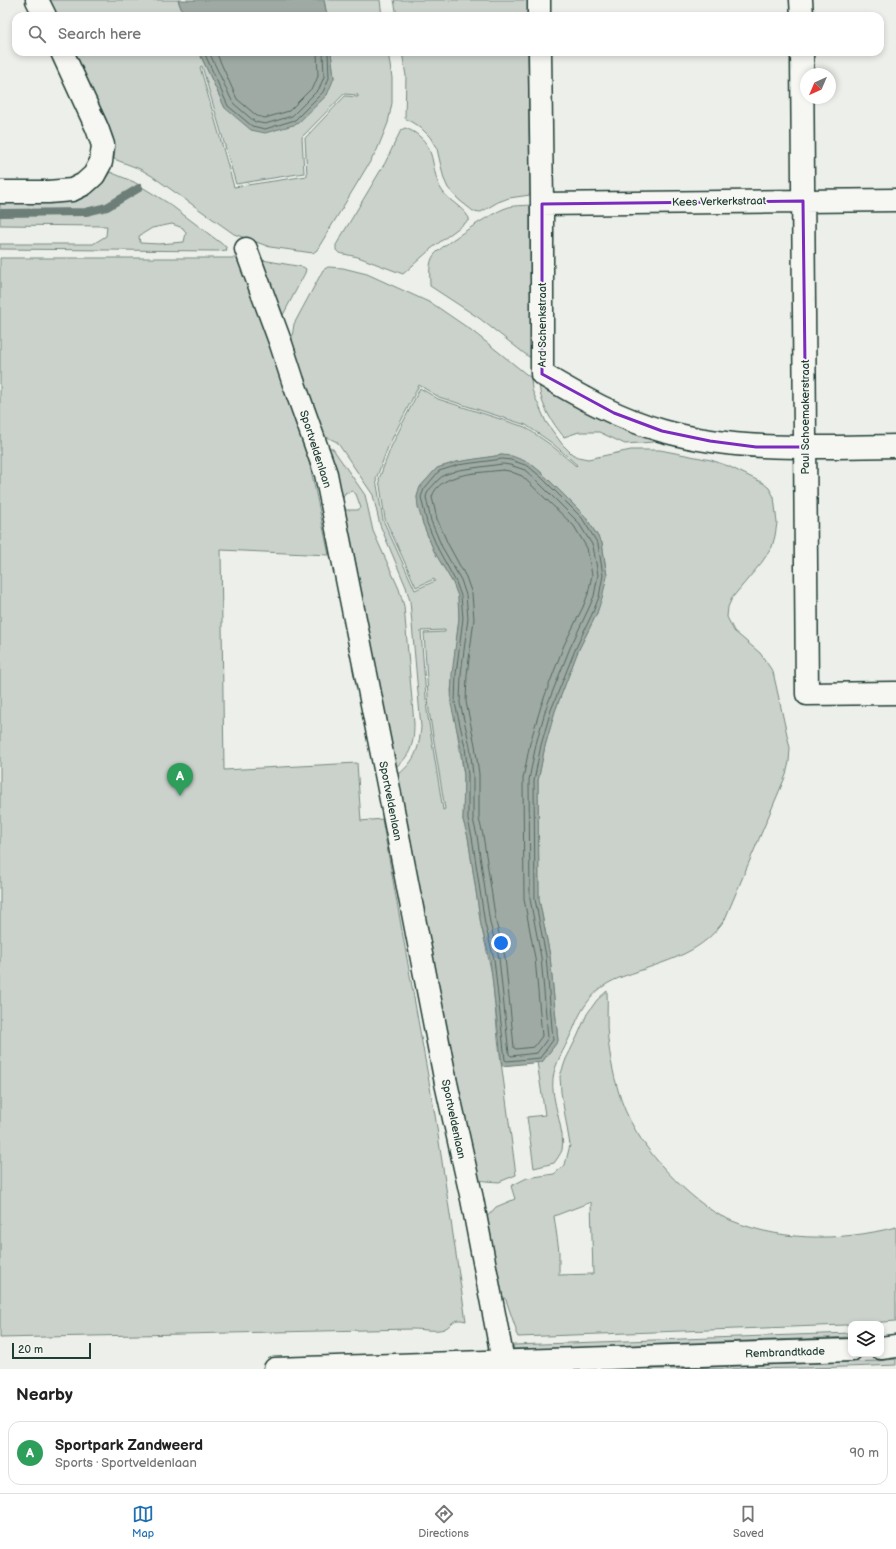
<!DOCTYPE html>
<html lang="en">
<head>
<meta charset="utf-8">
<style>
	:root { --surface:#fff; --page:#f6f6f6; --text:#222; --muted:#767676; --line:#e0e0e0; --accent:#1f6fb2 }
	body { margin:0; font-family:"Balsamiq Sans",sans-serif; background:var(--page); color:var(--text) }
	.controls { position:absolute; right:12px; bottom:12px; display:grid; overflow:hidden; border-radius:8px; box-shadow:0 2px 6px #0003 }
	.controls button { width:36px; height:36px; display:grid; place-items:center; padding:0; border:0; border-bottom:1px solid var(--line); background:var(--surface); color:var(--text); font:20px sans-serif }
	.compass { position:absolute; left:800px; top:68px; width:36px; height:36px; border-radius:50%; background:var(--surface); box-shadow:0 2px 6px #0003; rotate:224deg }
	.scale { position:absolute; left:12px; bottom:10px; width:79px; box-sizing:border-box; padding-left:4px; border:2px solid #1f3d34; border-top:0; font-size:11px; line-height:14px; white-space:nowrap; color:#1f3d34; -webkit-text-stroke:3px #f6f6f2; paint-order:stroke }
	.you { position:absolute; left:501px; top:943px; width:14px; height:14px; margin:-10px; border:3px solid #fff; border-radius:50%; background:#1a73e8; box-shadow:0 0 0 6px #1a73e833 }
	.badge { display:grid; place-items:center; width:26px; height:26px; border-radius:50%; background:var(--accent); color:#fff; font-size:13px; font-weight:700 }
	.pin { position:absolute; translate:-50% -33px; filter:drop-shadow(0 1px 2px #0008) }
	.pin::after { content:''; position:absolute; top:21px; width:14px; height:12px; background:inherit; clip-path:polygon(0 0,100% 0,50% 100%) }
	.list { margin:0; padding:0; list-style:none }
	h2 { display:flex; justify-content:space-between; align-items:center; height:52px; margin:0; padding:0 16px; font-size:17px }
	h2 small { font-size:13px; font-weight:400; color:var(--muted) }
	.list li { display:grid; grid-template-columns:26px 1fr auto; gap:12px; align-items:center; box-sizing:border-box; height:64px; margin:0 8px 8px; padding:0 8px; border:1px solid var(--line); border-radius:12px }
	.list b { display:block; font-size:15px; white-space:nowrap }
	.list p { margin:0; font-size:13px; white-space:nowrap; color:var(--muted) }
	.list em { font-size:13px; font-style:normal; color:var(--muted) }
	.icon { flex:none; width:22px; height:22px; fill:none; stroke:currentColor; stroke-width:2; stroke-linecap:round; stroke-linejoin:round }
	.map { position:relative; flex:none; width:896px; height:1369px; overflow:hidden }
	.search { position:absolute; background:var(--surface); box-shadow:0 2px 6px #0003; left:12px; right:12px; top:12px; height:44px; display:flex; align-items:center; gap:10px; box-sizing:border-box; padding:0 14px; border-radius:12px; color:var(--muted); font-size:15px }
	.sheet { height:124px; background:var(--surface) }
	nav { display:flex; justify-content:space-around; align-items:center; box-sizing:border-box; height:56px; border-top:1px solid var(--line); background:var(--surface); font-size:11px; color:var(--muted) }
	nav a { display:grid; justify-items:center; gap:2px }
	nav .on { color:var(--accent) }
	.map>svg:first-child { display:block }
	.green { fill:#cbd2cc; stroke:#758880; fill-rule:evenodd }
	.water { fill:#9faaa4; stroke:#6c7e77 }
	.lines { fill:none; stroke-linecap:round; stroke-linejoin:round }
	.shore { stroke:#526961; stroke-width:1 }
	.stream { stroke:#6c7e77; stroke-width:8 }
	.minor-casing { stroke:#1f3d34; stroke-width:25 }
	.tertiary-casing { stroke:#1f3d34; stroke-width:25 }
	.minor { stroke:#f6f6f2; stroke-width:22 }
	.tertiary { stroke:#f6f6f2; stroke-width:22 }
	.marked { fill:none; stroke:#7b2cbf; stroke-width:3; stroke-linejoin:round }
	.labels { text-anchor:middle; stroke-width:3.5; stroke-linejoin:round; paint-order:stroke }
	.street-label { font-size:11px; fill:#1f3d34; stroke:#f6f6f2 }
</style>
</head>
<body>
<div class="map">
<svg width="896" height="1369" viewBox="0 0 896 1369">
	<rect width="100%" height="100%" fill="#edefea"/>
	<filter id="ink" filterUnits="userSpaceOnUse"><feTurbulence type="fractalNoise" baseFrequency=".025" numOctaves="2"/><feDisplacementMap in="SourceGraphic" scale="8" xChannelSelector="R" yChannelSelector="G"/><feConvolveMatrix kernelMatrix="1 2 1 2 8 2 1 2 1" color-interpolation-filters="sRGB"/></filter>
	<g filter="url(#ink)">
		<path class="green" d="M 49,0 L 178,0 L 184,16 L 57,16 Z
			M 324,0 L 380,0 L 382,16 L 327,16 Z
			M 394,0 L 528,0 L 528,16 L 397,16 Z
			M 74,52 L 199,52 L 225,108 L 334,78 L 331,52 L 388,52 L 392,78 L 392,103 L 388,123 L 377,150 L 317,250 L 313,253 L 270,247 L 234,234 L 152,176 L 140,169 L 114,159 L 115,148 L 113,137 L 106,119 ZM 202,66 L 236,184 L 304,173 L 302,137 L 344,94 L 358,95 L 358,97 L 345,96 L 305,138 L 307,176 L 234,187 L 200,67 Z
			M 402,52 L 528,52 L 530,195 L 509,198 L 498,202 L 481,212 L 473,211 L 459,200 L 448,188 L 444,179 L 437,149 L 430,137 L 421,128 L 405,118 L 406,76 Z
			M 405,128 C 410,130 415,132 419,136 C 436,149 431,172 441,189 C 448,201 462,206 469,218 L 469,220 L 432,248 L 403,274 L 358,257 L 339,253 L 336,250 L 336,245 L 385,163 L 401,130 Z
			M 110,172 L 134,182 L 168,203 L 226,247 L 227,250 L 218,251 L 0,249 L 0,244 L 93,244 L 106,236 L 107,226 L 0,225 L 0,203 C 25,203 67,207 89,195 C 98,189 104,181 110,172 ZM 172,224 L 183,228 L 186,233 L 184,242 L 159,244 L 140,243 L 139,236 L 152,228 Z
			M 530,205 L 531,357 L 529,357 L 479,318 L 430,286 C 430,276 428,263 434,255 C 442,245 493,212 506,208 C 513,205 522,206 530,205 Z
			M 0,258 L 236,258 L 244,269 L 304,437 L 329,555 L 221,550 L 224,770 L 357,763 L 361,821 L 382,819 L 435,1115 L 466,1321 C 452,1317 453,1325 444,1329 C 435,1332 421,1329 412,1329 L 0,1338 Z
			M 262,260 L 303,267 L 306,269 L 305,273 L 283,315 L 277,314 L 259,263 Z
			M 328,267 L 343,268 L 367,274 L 433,304 L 471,330 L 531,378 L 532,390 L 546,422 L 562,444 L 572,454 L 578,457 L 588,459 L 631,450 L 660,450 L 711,460 L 728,466 L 763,483 L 769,488 L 774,497 L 777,523 L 775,536 L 772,547 L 762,562 L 732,598 L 728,607 L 727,617 L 734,631 L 760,653 L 773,672 L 790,748 L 789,762 L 786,775 L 725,919 C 703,952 672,959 636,972 C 624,976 611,980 601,988 C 592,995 585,1005 580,1014 C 576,1021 574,1029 570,1036 C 564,1050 555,1063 553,1078 C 550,1099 566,1132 562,1150 C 560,1155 557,1159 554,1163 L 534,1168 L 527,1117 L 545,1115 L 537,1062 L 542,1062 L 558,1041 L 550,956 L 539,899 L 538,781 L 545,746 L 555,711 L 578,651 L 597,613 L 607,576 L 602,543 L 585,516 L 543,474 L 530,463 L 502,455 L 457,462 L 437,468 L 420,487 L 417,497 L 423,524 L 434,551 L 453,583 L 458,596 L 459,618 L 451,691 L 464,776 L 463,820 L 468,837 L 481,925 L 492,974 L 498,1039 L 516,1175 L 499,1182 L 474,1180 L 395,777 C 414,763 419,751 421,727 L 410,601 L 406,587 L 380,525 L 373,495 L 337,442 L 329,438 L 322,437 L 292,350 L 292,337 L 294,324 L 323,270 ZM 419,385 L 439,397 L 526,425 L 552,443 L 577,465 L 576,466 L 551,445 L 525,427 L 438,399 L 420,388 L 391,447 L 379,479 L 385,519 L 416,587 L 434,579 L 435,581 L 415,590 L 383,520 L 376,479 L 388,447 ZM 445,630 L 445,632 L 424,633 L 429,711 L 445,809 L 443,810 L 427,711 L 421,631 Z
			M 540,382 L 656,439 L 654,442 L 625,444 L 599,432 L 579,432 L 564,437 C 553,424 537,400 540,382 Z
			M 325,445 L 333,449 L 365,495 L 373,531 L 399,589 L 404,606 L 414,724 C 414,743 411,757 394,768 L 354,554 ZM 352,491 L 356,494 L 361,508 L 357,510 L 346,510 L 342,500 L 345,493 Z
			M 607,991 C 608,1007 606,1024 608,1040 C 610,1056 613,1074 618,1090 C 626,1119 642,1143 661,1165 C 678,1184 699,1204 721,1216 C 775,1242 839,1242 896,1227 L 896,1321 L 845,1325 L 518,1337 L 516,1333 L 516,1329 L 506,1300 L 501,1294 L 484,1220 L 496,1207 L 515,1199 L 511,1186 L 527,1178 L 554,1174 L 565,1165 L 570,1145 L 561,1092 L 560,1076 L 566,1059 L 577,1037 L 587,1014 L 597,1000 ZM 591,1202 L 593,1274 L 559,1275 L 559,1251 L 554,1216 Z
			M 851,1333 L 851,1337 L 561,1348 L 515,1349 L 513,1348 L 514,1345 Z
			M 896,1359 L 896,1365 C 814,1369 731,1369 649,1369 L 876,1361 Z"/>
		<path class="water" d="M 178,0 L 324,0 L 327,16 L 184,16 Z
			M 199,52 L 331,52 L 334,78 L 327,95 L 297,124 L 265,133 L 251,130 L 225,108 Z
			M 502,455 L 512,456 L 530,463 L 543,474 L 585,516 L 602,543 L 607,576 L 602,598 L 597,613 L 578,651 L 555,711 L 545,746 L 538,781 L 539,899 L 550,956 L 558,1041 L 542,1062 L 502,1066 L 490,959 L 481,925 L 468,837 L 463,820 L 464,776 L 461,748 L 451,704 L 452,674 L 459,618 L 458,596 L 453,583 L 434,551 L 423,524 L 418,507 L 417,497 L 420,487 L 437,468 L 457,462 Z"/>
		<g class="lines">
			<path class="shore" d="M 204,52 L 228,106 L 252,126 L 265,129 L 295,120 L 323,92 L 329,78 L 328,52
				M 209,52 L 233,103 L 255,122 L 265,124 L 292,116 L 319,89 L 324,77 L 323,52
				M 216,52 L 237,99 L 257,116 L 265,118 L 289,111 L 314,86 L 318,76 L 317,52
				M 503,459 L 511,460 L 528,466 L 541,477 L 582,518 L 598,544 L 603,575 L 599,597 L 593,612 L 575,650 L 551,710 L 541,745 L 534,781 L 535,899 L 546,956 L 553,1040 L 540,1058 L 507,1061 L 505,1060 L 494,959 L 485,924 L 472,837 L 468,820 L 468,775 L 465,747 L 455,703 L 456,674 L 463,618 L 461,596 L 456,582 L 438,549 L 427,523 L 421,497 L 424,489 L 439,471 L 458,465 Z
				M 503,464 L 510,465 L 525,470 L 537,481 L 578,522 L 593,546 L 598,575 L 594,596 L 588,610 L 570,648 L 546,708 L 536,744 L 529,780 L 530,899 L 541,957 L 548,1038 L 537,1053 L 511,1056 L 509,1054 L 499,958 L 490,923 L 477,836 L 473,819 L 473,775 L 470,746 L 460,703 L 461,674 L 468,618 L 466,595 L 461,580 L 442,547 L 431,521 L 426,497 L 428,491 L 439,479 L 444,475 L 459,470 Z
				M 503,470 L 509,471 L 522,476 L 574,526 L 587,548 L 592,575 L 588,594 L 583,607 L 564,645 L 541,706 L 530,743 L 523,779 L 524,899 L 535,958 L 542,1036 L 534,1047 L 516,1049 L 514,1048 L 513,1037 L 505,957 L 496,922 L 483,835 L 479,819 L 479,774 L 475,745 L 466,702 L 467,675 L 474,619 L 472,594 L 466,577 L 448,544 L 437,519 L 432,497 C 439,472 482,473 503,470 Z"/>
			<path class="stream" d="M 0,213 L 86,212 L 107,207 L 139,188"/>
			<g class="minor-casing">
				<path id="minor" d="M 37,0 L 45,16
					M 539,0 L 539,16
					M 801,0 L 802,16
					M 540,52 L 542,204 L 542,374 C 580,397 620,419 663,431 C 739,452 818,447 896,446
					M 802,52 L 807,694 L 896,693
					M 0,192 L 48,192 L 72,190 L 84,184 L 94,175 L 101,162 L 103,145 L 97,128 L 62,52
					M 542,204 L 896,200
					M 246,249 L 281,344 L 293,381 L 326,474 L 387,779 L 446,1083 L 472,1199 L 503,1361"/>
			</g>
			<g class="tertiary-casing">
				<path id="tertiary" d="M 881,1348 L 896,1346
					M 275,1369 L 851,1350"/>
			</g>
			<use href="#minor" class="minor"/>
			<use href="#tertiary" class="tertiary"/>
		</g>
	</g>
	<path class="marked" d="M 803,201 L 806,447 L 756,447 L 710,441 L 662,431 L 614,413 L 542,374 L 542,204 Z"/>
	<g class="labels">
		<g class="street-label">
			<text transform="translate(719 201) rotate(-1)" y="4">Kees Verkerkstraat</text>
			<text transform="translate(542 325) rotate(-90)" y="4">Ard Schenkstraat</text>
			<text transform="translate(805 417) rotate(-90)" y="4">Paul Schoemakerstraat</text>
			<text transform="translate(316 449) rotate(72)" y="4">Sportveldenlaan</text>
			<text transform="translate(391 801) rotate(79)" y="4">Sportveldenlaan</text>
			<text transform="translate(454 1119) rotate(78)" y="4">Sportveldenlaan</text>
			<text transform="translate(785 1352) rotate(-2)" y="4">Rembrandtkade</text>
		</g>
	</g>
</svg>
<div class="controls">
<button><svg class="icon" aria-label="layers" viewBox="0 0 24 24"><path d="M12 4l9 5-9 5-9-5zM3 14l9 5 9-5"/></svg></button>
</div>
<svg class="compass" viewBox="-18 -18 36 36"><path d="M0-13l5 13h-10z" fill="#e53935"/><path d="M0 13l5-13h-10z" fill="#767676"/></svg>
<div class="scale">20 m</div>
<div class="you"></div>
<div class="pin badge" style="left:180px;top:796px;background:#2e9e5b">A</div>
<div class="search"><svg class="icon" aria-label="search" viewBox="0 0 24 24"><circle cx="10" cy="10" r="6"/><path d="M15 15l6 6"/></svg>Search here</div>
</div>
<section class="sheet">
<h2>Nearby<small></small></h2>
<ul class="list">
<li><span class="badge" style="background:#2e9e5b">A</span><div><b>Sportpark Zandweerd</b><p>Sports · Sportveldenlaan</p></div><em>90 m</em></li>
</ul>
</section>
<nav>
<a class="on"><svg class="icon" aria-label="map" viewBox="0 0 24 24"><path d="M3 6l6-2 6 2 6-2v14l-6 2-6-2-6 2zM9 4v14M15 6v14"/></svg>Map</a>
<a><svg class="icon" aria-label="directions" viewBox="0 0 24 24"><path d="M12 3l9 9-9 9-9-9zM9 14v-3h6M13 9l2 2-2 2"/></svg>Directions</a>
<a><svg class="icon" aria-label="saved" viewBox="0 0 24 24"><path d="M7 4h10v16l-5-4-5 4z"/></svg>Saved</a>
</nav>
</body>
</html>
